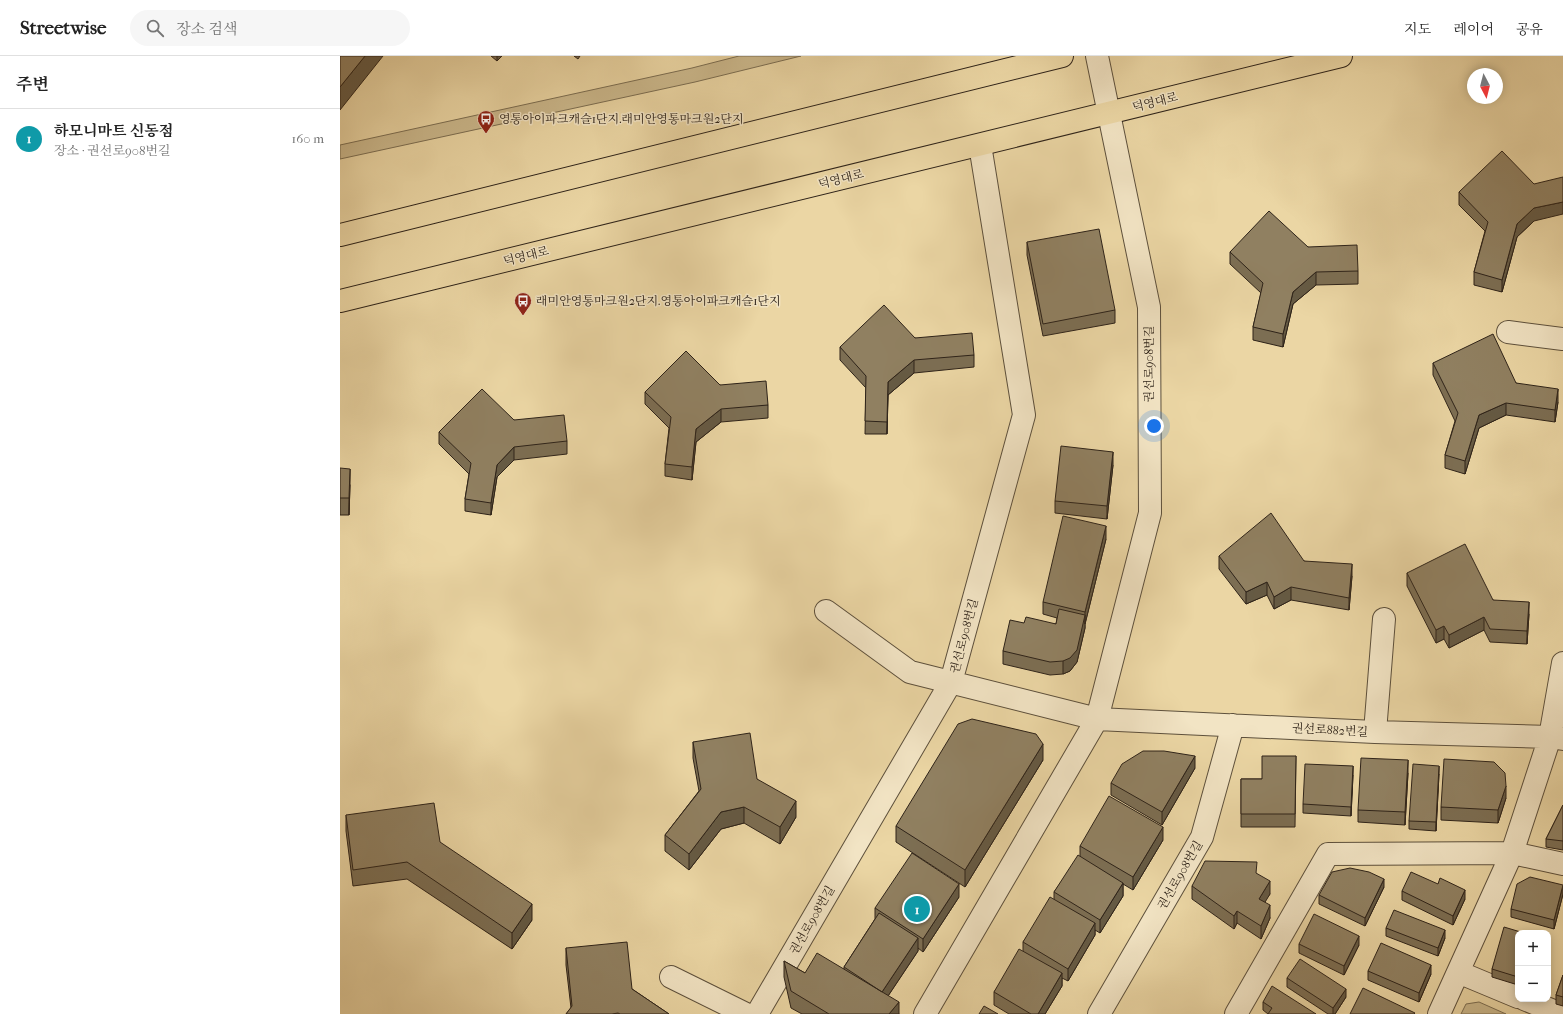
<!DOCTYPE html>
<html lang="ko">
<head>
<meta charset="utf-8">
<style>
	:root { --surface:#fff; --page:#f6f6f6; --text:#222; --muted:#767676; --line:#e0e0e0; --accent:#0b8043 }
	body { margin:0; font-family:"IM FELL French Canon","Noto Serif KR",serif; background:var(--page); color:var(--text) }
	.controls { position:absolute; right:12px; bottom:12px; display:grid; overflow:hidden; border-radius:8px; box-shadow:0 2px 10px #0003 }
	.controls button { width:36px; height:36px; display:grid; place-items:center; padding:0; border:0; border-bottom:1px solid var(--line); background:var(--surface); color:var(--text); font:20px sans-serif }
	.compass { position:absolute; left:1127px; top:12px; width:36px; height:36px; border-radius:50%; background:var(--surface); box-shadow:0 2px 10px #0003; rotate:173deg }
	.you { position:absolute; left:814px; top:370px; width:14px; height:14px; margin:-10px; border:3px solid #fff; border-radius:50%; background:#1a73e8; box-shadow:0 0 0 6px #1a73e833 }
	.badge { display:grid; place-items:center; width:26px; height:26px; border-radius:50%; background:var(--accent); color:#fff; font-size:13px; font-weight:700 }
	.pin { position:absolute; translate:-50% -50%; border:2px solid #fff; box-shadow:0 1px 4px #0006 }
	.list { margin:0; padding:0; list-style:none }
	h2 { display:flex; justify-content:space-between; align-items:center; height:52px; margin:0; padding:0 16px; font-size:17px }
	h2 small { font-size:13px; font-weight:400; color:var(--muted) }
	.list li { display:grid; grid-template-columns:26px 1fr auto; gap:12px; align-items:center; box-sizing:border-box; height:60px; padding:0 16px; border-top:1px solid var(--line) }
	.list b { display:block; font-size:15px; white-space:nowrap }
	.list p { margin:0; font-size:13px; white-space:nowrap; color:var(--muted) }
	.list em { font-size:13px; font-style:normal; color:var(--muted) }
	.icon { flex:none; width:22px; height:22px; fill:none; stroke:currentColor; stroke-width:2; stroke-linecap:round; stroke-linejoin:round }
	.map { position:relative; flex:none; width:1223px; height:958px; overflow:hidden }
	header { display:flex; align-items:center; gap:24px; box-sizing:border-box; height:56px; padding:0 20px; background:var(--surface); border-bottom:1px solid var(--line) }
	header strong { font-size:19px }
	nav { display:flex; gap:22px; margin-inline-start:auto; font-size:14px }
	.search { width:280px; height:36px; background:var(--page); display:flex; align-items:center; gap:10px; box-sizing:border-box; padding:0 14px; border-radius:22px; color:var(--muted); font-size:15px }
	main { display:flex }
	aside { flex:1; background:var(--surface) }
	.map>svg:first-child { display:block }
	.green { fill:#cbb88c; stroke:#7c6e52 }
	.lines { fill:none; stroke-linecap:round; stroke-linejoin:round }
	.minor-casing { stroke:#5d503c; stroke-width:24 }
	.major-casing { stroke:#2e2319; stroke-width:24 }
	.minor { stroke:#f2e4c4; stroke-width:22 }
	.major { stroke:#ebd6a4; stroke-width:22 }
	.wall { fill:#7c6e53; stroke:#2e2319 }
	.shaded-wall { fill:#655a44; stroke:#2e2319 }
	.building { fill:#908061; stroke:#2e2319 }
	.labels { text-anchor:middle; stroke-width:3; stroke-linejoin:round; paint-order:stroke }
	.street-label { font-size:12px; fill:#2e2319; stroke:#f2e4c4 }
	.poi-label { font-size:12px; fill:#2e2319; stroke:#f2e4c4; text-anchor:start }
</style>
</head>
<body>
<header>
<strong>Streetwise</strong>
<div class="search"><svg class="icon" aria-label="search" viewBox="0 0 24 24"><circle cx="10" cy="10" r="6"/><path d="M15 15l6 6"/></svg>장소 검색</div>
<nav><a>지도</a><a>레이어</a><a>공유</a></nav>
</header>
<main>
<aside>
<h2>주변<small></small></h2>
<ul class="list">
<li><span class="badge" style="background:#0f9aa8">1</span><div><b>하모니마트 신동점</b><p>장소 · 권선로908번길</p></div><em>160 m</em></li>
</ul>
</aside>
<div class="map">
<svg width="1223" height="958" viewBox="0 0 1223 958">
	<rect width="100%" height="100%" fill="#ebd6a4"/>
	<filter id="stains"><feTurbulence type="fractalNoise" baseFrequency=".005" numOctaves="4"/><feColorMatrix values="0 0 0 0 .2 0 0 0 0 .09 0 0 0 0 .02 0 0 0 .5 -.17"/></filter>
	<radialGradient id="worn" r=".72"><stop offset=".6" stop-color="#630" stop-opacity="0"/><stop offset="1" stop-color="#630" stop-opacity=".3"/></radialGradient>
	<path class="green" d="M 399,0 L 461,0 L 355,26 L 0,103 L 0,89 L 352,12 Z
		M 1139,946 L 1166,958 L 1121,958 L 1126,948 Z"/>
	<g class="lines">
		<g class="minor-casing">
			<path id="minor" d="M 1168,276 L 1223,283
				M 486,555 L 570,616 L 757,663 L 1035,676 L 1210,681 L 1223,683
				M 1035,676 L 1044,563
				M 1118,916 L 1178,941
				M 331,921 L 406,958
				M 1184,943 L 1221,958
				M 417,958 L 611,626 L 684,359 L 640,89
				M 585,958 L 757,663 L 810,457 L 809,251 L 757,0
				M 759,958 L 862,781 L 893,669
				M 896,958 L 988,798 L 1172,797 L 1223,808
				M 1099,958 L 1172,797 L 1210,681 L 1223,607"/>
		</g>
		<g class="major-casing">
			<path id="major" d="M 0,179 L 722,0
				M 0,245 L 1001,0"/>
		</g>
		<use href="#minor" class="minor"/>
		<use href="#major" class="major"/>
	</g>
	<path class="wall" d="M 151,0 L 162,0 L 157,5 Z
		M 234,0 L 240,0 L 238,3 Z
		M 1119,136 L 1194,165 L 1177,181 L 1162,236 L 1134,229 L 1134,216 L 1145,175 L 1119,149 Z
		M 687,186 L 775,254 L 775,267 L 703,280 L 687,199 Z
		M 968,191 L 1018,215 L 1018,228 L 976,229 L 953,248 L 943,291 L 913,284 L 913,271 L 921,237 L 890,208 L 890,196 Z
		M 575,282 L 634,299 L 634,311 L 574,317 L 548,339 L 547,378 L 525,378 L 526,332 L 500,304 L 500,291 Z
		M 1093,307 L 1176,327 L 1218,346 L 1215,366 L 1166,359 L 1139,372 L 1125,418 L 1105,412 L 1105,399 L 1115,365 L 1093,319 Z
		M 380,329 L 428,349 L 428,362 L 381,366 L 356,386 L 352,424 L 325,420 L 325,408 L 329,372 L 305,348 L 305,336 Z
		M 174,364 L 227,385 L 227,398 L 174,404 L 157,421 L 151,459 L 125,455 L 125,443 L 129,418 L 99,388 L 99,376 Z
		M 773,409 L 767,463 L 715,457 L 715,445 Z
		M 0,412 L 10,429 L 9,459 L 0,459 Z
		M 766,483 L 745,568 L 745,572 L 737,606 L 730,615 L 723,618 L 710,619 L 663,608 L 663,595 L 684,567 L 716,568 L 717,562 L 703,558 L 703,546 Z
		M 879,500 L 964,505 L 1012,520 L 1009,554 L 951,544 L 934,553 L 927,539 L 906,548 L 879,513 Z
		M 1067,517 L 1153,544 L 1189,558 L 1187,588 L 1150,586 L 1144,574 L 1109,592 L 1104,583 L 1096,587 L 1067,530 Z
		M 353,686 L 417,723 L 456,761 L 440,788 L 404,767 L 381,773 L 349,814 L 325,795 L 325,779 L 359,735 L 353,702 Z
		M 956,700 L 955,771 L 901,771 L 901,723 L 922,723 Z
		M 703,704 L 625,831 L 556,786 L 556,770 Z
		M 855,712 L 822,769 L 771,739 L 771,727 Z
		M 1068,717 L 1065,769 L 1018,766 L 1018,754 Z
		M 1099,718 L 1096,775 L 1069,773 L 1069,765 Z
		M 1013,719 L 1011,760 L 963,757 L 963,748 Z
		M 1166,742 L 1158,767 L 1101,764 L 1101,751 Z
		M 1223,749 L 1223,794 L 1206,791 L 1206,783 Z
		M 6,759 L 192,864 L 172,893 L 67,823 L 13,830 L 6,775 Z
		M 823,784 L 793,834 L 783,828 L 783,840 L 760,877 L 755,874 L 755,879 L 728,925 L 722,922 L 722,930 L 705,958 L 669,958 L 654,949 L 654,936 L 683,895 L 683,886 L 714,843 L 714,836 L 740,800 L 740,790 Z
		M 917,818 L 930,838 L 924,846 L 930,862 L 921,883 L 897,867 L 894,873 L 852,843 L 852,830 Z
		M 1044,831 L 1025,870 L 979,848 L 979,839 Z
		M 1062,835 L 1125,843 L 1113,869 L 1062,844 Z
		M 1223,838 L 1214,873 L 1171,861 L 1171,853 Z
		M 619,841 L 583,896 L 578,892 L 578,895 L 548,940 L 559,958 L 462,958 L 451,952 L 444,921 L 444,905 L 465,917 L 504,913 L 504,911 L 535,863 L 535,852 Z
		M 1046,872 L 1105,882 L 1098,900 L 1046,880 Z
		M 1178,877 L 1178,929 L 1152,921 L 1152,913 Z
		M 959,888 L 1019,889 L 1004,919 L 959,897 Z
		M 226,892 L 292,933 L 329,958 L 226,958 L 231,952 L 226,909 Z
		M 1028,915 L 1091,918 L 1079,946 L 1028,924 Z
		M 1223,919 L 1223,950 L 1216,948 L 1216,939 Z
		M 947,922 L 1006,941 L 995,958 L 988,958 L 947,931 Z
		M 923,946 L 976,958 L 928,958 L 923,954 Z"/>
	<path class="shaded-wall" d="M 25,0 L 43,0 L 0,54 L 0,31 Z
		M 157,0 L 162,0 L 157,5 Z
		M 1223,146 L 1223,158 L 1194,165 L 1177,181 L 1162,236 L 1162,224 L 1177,168 L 1194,152 Z
		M 976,216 L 976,229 L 953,248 L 943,291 L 943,278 L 953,236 Z
		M 574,304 L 574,317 L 548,339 L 547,378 L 548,326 Z
		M 1218,333 L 1218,346 L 1215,366 L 1215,354 Z
		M 1166,347 L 1166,359 L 1139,372 L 1125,418 L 1125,405 L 1139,359 Z
		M 381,353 L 381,366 L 356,386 L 352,424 L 352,411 L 356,373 Z
		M 174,391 L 174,404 L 157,421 L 151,459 L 151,447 L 157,409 Z
		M 773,396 L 773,409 L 767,463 L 767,450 Z
		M 10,413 L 10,429 L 9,459 L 9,442 Z
		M 766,470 L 766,483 L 745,568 L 745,556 Z
		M 1012,508 L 1012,520 L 1009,554 L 1009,542 Z
		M 927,526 L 927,539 L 906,548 L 906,536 Z
		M 951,531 L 951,544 L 934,553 L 934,541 Z
		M 1189,546 L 1189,558 L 1187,588 L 1187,575 Z
		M 745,559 L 745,572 L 737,606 L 730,615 L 723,618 L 723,605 Z
		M 1144,561 L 1144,574 L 1109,592 L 1109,579 Z
		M 1104,570 L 1104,583 L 1096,587 L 1096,574 Z
		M 703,688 L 703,704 L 625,831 L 625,814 Z
		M 855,700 L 855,712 L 822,769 L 822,756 Z
		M 1068,704 L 1068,717 L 1065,769 L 1065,756 Z
		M 1013,710 L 1013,719 L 1011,760 L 1011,751 Z
		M 1099,710 L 1099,718 L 1096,775 L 1096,766 Z
		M 1166,730 L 1166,742 L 1158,767 L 1158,754 Z
		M 456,745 L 456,761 L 440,788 L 440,771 Z
		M 404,751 L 404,767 L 381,773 L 349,814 L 349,798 L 381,756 Z
		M 823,771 L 823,784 L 793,834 L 793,821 Z
		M 1044,823 L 1044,831 L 1025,870 L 1025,862 Z
		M 930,825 L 930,838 L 919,856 L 919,843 Z
		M 783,827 L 783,840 L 760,877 L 760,864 Z
		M 619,828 L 619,841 L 583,896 L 583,883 Z
		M 1223,829 L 1223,838 L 1214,873 L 1214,864 Z
		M 1125,834 L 1125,843 L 1113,869 L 1113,860 Z
		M 192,848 L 192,864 L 172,893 L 172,877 Z
		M 930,849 L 930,862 L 921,883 L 921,870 Z
		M 897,855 L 897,867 L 894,873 L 894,860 Z
		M 755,867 L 755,879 L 728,925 L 728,913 Z
		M 1105,874 L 1105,882 L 1098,900 L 1098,892 Z
		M 1019,880 L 1019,889 L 1004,919 L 1004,910 Z
		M 578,882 L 578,895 L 542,949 L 542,936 Z
		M 1091,909 L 1091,918 L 1079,946 L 1079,937 Z
		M 722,917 L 722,930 L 705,958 L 698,958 Z
		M 1006,933 L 1006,941 L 995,958 L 993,958 L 993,952 Z
		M 559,946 L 559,958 L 549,958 Z"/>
	<path class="building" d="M 0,0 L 25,0 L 0,31 Z
		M 1162,95 L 1194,128 L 1223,121 L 1223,146 L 1194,152 L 1177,168 L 1162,224 L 1134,216 L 1148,166 L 1119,136 Z
		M 929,155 L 968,191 L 1017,189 L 1018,215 L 976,216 L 953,236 L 943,278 L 913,271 L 923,227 L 890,196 Z
		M 759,173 L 775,254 L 703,268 L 687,186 Z
		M 544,249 L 575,282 L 632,277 L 634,299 L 574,304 L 548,326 L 547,366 L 525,365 L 526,320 L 500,291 Z
		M 1153,278 L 1176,327 L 1218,333 L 1215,354 L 1166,347 L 1139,359 L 1125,405 L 1105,399 L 1118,357 L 1093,307 Z
		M 346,295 L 380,329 L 426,325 L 428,349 L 381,353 L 356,373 L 352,411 L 325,408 L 331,361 L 305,336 Z
		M 142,333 L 174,364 L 224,359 L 227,385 L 174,391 L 157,409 L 151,447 L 125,443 L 131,407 L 99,376 Z
		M 721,390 L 773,396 L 767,450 L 715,445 Z
		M 0,412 L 10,413 L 9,442 L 0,442 Z
		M 931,457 L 964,505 L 1012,508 L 1009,542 L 951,531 L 934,541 L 927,526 L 906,536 L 879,500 Z
		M 723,460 L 766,470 L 745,556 L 703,546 Z
		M 1125,488 L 1153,544 L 1189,546 L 1187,575 L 1150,573 L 1144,561 L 1109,579 L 1104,570 L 1096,574 L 1067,517 Z
		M 719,553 L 745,559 L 737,594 L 730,602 L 723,605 L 710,606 L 663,595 L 670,564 L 684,567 L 686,561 L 716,568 Z
		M 632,663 L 696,678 L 703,688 L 625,814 L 556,770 L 618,668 Z
		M 410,677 L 417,723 L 456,745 L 440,771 L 404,751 L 381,756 L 349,798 L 325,779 L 361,733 L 353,686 Z
		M 803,695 L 824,695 L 855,700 L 822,756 L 771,727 L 782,708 Z
		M 922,700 L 956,700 L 955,758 L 901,758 L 901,723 L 922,723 Z
		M 1021,702 L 1068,704 L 1065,756 L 1018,754 Z
		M 1104,703 L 1154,706 L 1165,717 L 1166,730 L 1158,754 L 1101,751 Z
		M 965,708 L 1013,710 L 1011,751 L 963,748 Z
		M 1073,708 L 1099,710 L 1096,766 L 1069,765 Z
		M 769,740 L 823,771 L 793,821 L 740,790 Z
		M 94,747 L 100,786 L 192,848 L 172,877 L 67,806 L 13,814 L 6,759 Z
		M 1223,749 L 1223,785 L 1206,783 Z
		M 572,797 L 619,828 L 583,883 L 535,852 Z
		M 738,799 L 783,827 L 760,864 L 714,836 Z
		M 865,805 L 917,806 L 916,817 L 930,825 L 919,843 L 930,849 L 921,870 L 897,855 L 894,860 L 852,830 Z
		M 1010,812 L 1029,816 L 1044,823 L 1025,862 L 979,839 L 992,816 Z
		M 1071,816 L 1098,828 L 1100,822 L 1125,834 L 1113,860 L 1062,835 Z
		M 1190,821 L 1223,829 L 1214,864 L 1171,853 L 1177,828 Z
		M 710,841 L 755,867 L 728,913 L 683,886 Z
		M 1054,854 L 1105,874 L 1098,892 L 1046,872 Z
		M 539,857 L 578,882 L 542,936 L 504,911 Z
		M 974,858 L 1019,880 L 1004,910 L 959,888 Z
		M 1164,871 L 1184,877 L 1178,877 L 1178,921 L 1152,913 Z
		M 287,886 L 292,933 L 329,958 L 280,958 L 278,957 L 272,958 L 226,958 L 232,950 L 226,892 Z
		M 1041,887 L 1091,909 L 1079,937 L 1028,915 Z
		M 679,893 L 722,917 L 698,958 L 691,958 L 654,936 Z
		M 477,897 L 559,946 L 549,958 L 489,958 L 451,935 L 444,905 L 465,917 Z
		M 960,903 L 1006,933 L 993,952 L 947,922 Z
		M 1223,919 L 1223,941 L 1216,939 Z
		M 932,930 L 976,958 L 928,958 L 932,952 L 923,946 Z
		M 1023,932 L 1075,957 L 1074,958 L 1010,958 Z
		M 644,950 L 658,958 L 639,958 Z"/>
	<defs>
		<g id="bus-pin" transform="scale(0.9)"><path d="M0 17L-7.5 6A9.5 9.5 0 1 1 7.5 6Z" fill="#8f2418" stroke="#f2e4c4"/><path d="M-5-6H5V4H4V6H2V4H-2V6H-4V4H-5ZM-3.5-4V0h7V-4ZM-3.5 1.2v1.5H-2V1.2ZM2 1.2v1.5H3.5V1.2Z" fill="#fff"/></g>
	</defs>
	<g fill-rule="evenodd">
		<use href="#bus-pin" x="146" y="63"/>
		<use href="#bus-pin" x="183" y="245"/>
	</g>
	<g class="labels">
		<g class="street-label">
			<text transform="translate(815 46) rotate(-14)" y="4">덕영대로</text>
			<text transform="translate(501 123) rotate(-14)" y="4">덕영대로</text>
			<text transform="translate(186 200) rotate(-14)" y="4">덕영대로</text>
			<text transform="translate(809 308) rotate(-90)" y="4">권선로908번길</text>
			<text transform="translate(624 580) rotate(-75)" y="4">권선로908번길</text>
			<text transform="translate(990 674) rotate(3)" y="4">권선로882번길</text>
			<text transform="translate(840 819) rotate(-60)" y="4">권선로908번길</text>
			<text transform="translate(472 864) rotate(-60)" y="4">권선로908번길</text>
		</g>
		<g class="poi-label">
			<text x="159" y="67">영통아이파크캐슬1단지.래미안영통마크원2단지</text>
			<text x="196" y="249">래미안영통마크원2단지.영통아이파크캐슬1단지</text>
		</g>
	</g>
	<rect width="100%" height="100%" filter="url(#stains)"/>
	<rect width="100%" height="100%" fill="url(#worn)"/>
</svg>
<div class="controls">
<button>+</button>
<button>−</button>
</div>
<svg class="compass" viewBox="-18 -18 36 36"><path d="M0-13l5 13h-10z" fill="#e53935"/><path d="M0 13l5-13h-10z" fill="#767676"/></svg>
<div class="you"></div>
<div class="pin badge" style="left:577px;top:853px;background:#0f9aa8">1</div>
</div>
</main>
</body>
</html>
